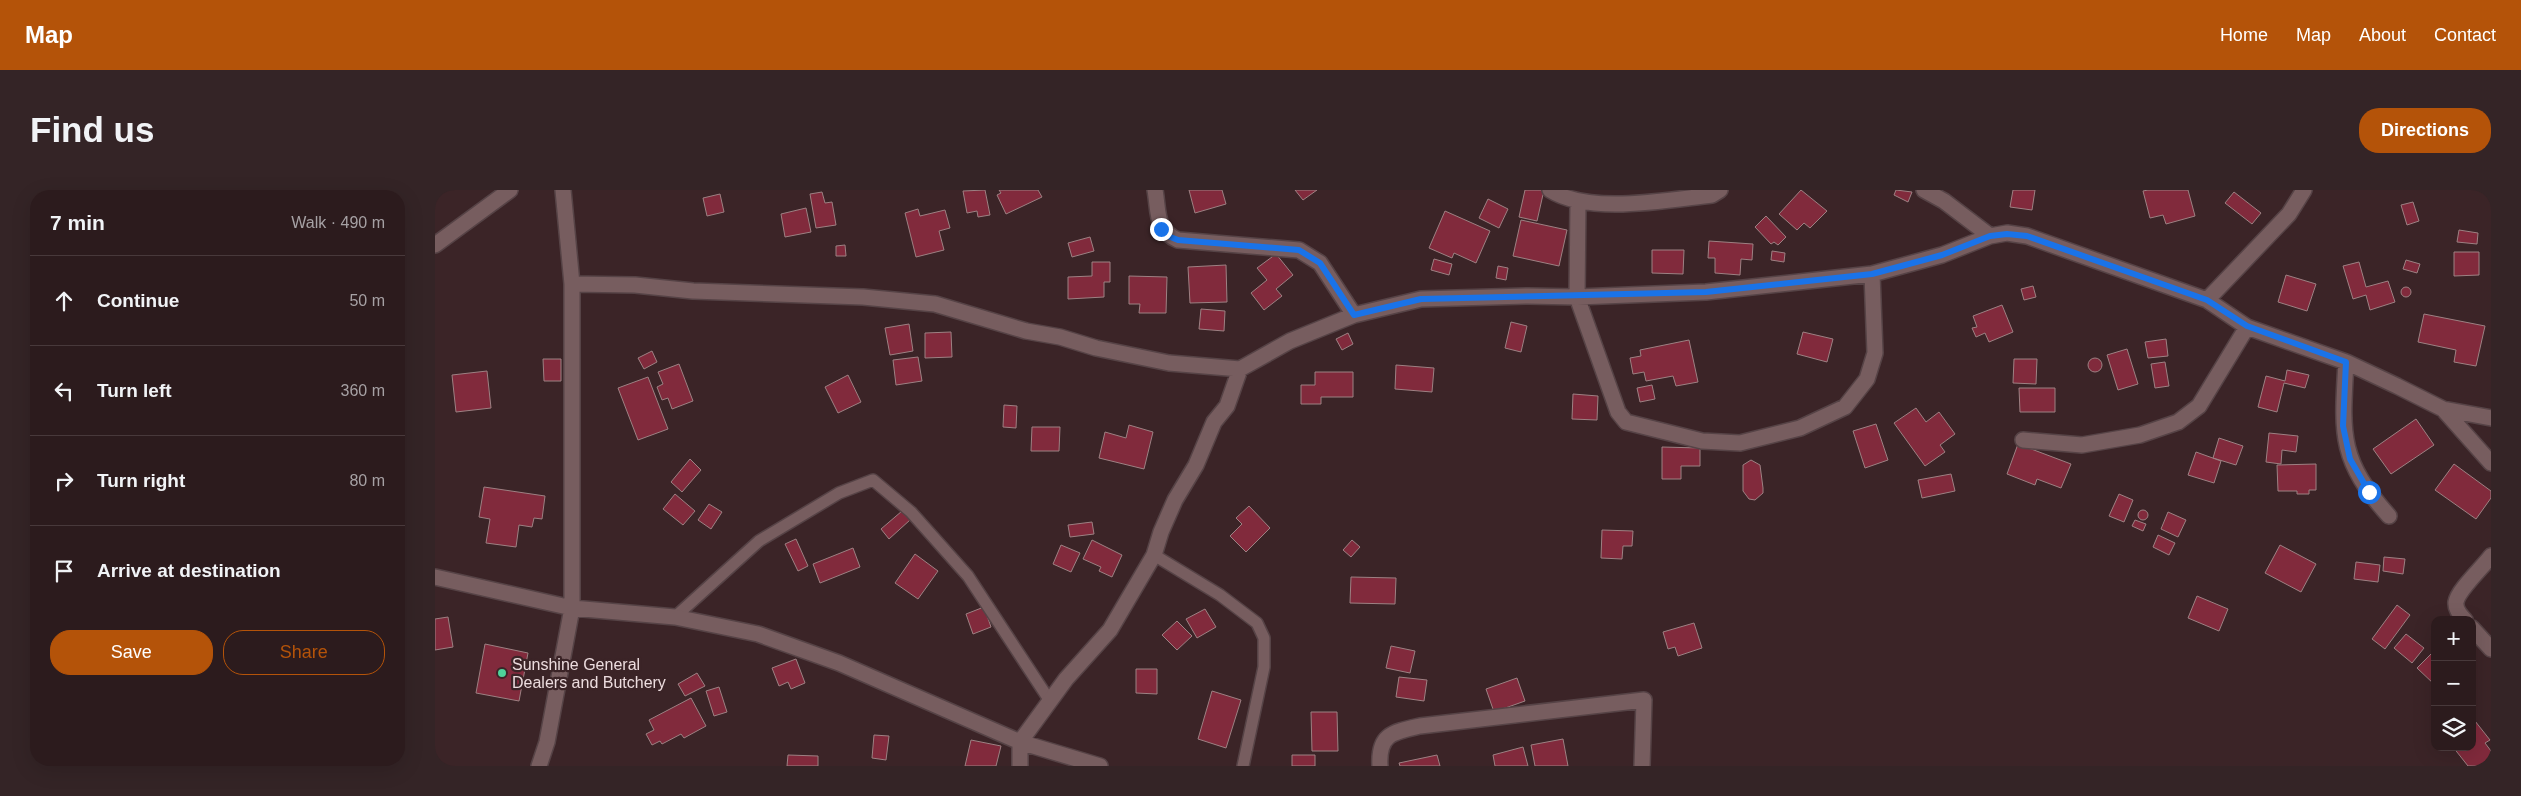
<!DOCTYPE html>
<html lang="en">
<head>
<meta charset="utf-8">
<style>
	:root { --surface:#2c1b1d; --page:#342426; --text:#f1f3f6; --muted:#a6a1a4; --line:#48393b; --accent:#b45309 }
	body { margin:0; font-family:Helvetica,sans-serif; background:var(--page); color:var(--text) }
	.controls { position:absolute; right:15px; bottom:15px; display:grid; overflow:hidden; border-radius:10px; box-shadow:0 5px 20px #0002 }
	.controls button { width:45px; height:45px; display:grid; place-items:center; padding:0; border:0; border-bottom:1px solid var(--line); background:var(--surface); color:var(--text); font:25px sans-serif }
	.stop { position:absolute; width:15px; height:15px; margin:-11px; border:4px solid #1a73e8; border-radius:50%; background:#fff }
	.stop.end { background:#1a73e8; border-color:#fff; box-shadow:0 1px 5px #0008 }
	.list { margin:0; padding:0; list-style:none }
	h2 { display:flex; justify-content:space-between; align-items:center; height:65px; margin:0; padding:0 20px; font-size:21px }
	h2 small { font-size:16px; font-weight:400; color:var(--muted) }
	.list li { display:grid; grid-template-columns:32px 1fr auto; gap:15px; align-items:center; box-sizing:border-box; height:90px; padding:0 20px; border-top:1px solid var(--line) }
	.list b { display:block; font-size:19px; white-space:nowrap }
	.list em { font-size:16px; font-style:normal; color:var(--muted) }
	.actions { display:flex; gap:10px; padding:15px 20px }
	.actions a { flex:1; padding:11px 0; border:1px solid var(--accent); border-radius:20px; text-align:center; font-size:18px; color:var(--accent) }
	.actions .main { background:var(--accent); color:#fff }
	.icon { flex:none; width:28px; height:28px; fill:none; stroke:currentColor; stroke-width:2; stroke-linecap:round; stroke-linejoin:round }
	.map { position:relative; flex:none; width:2056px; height:576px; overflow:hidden; border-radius:20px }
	header { display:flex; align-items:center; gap:30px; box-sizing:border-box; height:70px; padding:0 25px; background:var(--accent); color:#fff }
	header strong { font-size:24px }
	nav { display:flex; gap:28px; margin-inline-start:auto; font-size:18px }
	.intro { display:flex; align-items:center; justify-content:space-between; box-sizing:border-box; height:120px; padding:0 30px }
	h1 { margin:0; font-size:35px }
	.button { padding:12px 22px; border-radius:20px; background:var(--accent); color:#fff; font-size:18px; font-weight:700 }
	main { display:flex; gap:30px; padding:0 30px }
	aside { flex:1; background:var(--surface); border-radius:20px; box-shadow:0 5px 20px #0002 }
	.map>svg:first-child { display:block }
	.building { fill:#812a3c; stroke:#9d8183 }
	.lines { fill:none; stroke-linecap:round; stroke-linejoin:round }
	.lane-casing { stroke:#564346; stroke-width:14 }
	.street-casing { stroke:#564346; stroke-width:18 }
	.lane { stroke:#775d5f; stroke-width:11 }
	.street { stroke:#775d5f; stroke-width:15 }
	.route { stroke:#1a73e8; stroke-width:6 }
	.poi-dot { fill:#4ed39a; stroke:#3b2427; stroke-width:2 }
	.labels { text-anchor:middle; stroke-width:4.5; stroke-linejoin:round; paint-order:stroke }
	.poi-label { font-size:16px; fill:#ecdcde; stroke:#3b2427; text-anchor:start }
</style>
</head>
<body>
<header>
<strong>Map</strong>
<nav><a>Home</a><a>Map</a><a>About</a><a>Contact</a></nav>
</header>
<div class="intro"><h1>Find us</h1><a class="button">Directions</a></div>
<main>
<aside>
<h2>7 min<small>Walk · 490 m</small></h2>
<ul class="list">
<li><svg class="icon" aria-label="ahead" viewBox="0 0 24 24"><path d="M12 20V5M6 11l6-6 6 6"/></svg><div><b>Continue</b></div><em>50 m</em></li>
<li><svg class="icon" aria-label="left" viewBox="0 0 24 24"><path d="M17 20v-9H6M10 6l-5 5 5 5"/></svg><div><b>Turn left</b></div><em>360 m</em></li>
<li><svg class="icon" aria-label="right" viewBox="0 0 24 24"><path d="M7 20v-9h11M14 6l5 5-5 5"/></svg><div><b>Turn right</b></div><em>80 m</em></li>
<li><svg class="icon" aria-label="arrive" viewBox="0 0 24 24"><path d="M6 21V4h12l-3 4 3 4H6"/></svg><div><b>Arrive at destination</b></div></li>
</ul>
<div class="actions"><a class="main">Save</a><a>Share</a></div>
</aside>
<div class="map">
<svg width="2056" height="576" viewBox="0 0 2056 576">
	<rect width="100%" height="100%" fill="#3b2427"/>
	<path class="building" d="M 550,0 L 555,25 L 543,27 L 542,21 L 532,23 L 528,1 Z
		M 564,0 L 603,0 L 607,7 L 571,24 L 562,5 L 566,3 Z
		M 754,0 L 787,0 L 791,14 L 760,23 Z
		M 860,0 L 882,0 L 868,10 Z
		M 1090,0 L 1109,0 L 1102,31 L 1084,27 Z
		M 1366,0 L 1392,21 L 1375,38 L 1369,33 L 1362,40 L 1344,24 Z
		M 1461,0 L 1477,2 L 1473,12 L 1459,5 Z
		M 1578,0 L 1600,0 L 1597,20 L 1575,17 Z
		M 1713,0 L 1753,0 L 1760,26 L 1731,34 L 1728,25 L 1715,28 L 1708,1 Z
		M 387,2 L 390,13 L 397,12 L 401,35 L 381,38 L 375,4 Z
		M 1799,2 L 1826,23 L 1817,34 L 1790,13 Z
		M 285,4 L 289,22 L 272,26 L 268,8 Z
		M 1053,9 L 1073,19 L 1064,38 L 1044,28 Z
		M 1978,12 L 1984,31 L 1972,35 L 1966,15 Z
		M 371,18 L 376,42 L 350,47 L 346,24 Z
		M 483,19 L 485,26 L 510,20 L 515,38 L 504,41 L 509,60 L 481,67 L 470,23 Z
		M 1010,21 L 1055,41 L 1041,73 L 1019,63 L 1017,68 L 994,58 Z
		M 1331,26 L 1351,47 L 1343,55 L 1339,52 L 1336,54 L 1320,37 Z
		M 1086,30 L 1132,40 L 1124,76 L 1078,66 Z
		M 2024,40 L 2043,43 L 2042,54 L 2022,52 Z
		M 655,47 L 659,61 L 637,67 L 633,53 Z
		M 1274,51 L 1318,54 L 1317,70 L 1306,69 L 1305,85 L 1280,83 L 1280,68 L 1273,68 Z
		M 410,55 L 411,66 L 401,66 L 401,56 Z
		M 1217,60 L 1249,60 L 1248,84 L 1217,83 Z
		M 1337,61 L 1350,63 L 1349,72 L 1336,70 Z
		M 2019,62 L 2044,62 L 2044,85 L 2019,86 Z
		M 841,64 L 858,85 L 841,99 L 847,106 L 829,120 L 816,103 L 832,90 L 822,78 Z
		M 999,69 L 1017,74 L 1014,85 L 996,80 Z
		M 1971,70 L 1985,74 L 1982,83 L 1968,79 Z
		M 657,72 L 675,72 L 675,92 L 669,92 L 669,107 L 633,109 L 633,87 L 657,86 Z
		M 1924,72 L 1931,97 L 1953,91 L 1960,112 L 1935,120 L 1931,105 L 1918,109 L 1908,76 Z
		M 791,75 L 792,112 L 755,113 L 753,77 Z
		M 1063,76 L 1073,78 L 1071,90 L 1061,88 Z
		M 1851,85 L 1881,94 L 1872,121 L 1843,112 Z
		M 694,86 L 732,87 L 731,123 L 704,123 L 705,114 L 694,114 Z
		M 1598,96 L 1601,107 L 1589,110 L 1586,99 Z
		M1966 102a5 5 0 1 1 10 0a5 5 0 1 1-10 0Z
		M 1567,115 L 1578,142 L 1554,152 L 1550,143 L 1541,147 L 1537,138 L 1542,137 L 1538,126 Z
		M 766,119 L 790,121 L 789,141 L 764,139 Z
		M 1989,124 L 2050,136 L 2041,176 L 2019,172 L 2021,160 L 1983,152 Z
		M 1076,132 L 1092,136 L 1086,162 L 1070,158 Z
		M 474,134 L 478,161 L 455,165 L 450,138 Z
		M 516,142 L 517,167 L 490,168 L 490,143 Z
		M 1368,142 L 1398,149 L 1392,172 L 1362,164 Z
		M 913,143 L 918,154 L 907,160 L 901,149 Z
		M 1731,149 L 1733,166 L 1713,168 L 1710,152 Z
		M 1254,150 L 1263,192 L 1241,196 L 1238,186 L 1211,191 L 1209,182 L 1198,184 L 1195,168 L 1206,166 L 1205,160 Z
		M 1692,159 L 1703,194 L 1683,200 L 1672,165 Z
		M 217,161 L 222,172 L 209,179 L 203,168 Z
		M 483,167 L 487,191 L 461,195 L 458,170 Z
		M1653 175a7 7 0 1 1 14 0a7 7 0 1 1-14 0Z
		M 108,169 L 126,169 L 126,191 L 109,191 Z
		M 1579,169 L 1602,169 L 1601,194 L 1578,193 Z
		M 1730,172 L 1734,196 L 1720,198 L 1716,174 Z
		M 244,174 L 258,211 L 237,219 L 233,208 L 227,210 L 222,197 L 228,194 L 223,182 Z
		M 961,175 L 999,178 L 997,202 L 960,199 Z
		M 1852,180 L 1874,185 L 1870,198 L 1849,193 L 1842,222 L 1823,217 L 1831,186 L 1850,191 Z
		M 52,181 L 56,218 L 21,222 L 17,185 Z
		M 880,182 L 918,182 L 918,207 L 886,207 L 886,214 L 866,214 L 866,195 L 880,195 Z
		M 413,185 L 426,212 L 403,223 L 390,197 Z
		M 213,187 L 233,239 L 203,250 L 183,198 Z
		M 1217,195 L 1220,209 L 1205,212 L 1202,198 Z
		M 1584,198 L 1620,198 L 1620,222 L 1585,222 Z
		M 1138,204 L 1163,206 L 1162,230 L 1137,229 Z
		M 569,215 L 582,216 L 581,238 L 568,237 Z
		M 1481,218 L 1491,232 L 1504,222 L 1520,244 L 1505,255 L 1510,262 L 1490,276 L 1459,233 Z
		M 1981,229 L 1999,255 L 1956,284 L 1938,259 Z
		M 1441,234 L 1453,270 L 1430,278 L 1418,241 Z
		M 694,235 L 718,242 L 709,279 L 664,268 L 670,242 L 691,248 Z
		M 597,237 L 625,237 L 624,261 L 596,261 Z
		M 1834,243 L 1863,246 L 1861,262 L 1847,260 L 1846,274 L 1831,272 Z
		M 1784,248 L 1808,256 L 1801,275 L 1778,268 Z
		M 1583,254 L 1636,274 L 1626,298 L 1602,289 L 1600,295 L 1572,284 Z
		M 1227,257 L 1265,258 L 1265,276 L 1246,276 L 1246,289 L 1227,289 Z
		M 1761,262 L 1786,271 L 1779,293 L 1753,285 Z
		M 255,269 L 266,280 L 247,302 L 236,292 Z
		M 1316,270 L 1325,275 L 1328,298 L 1328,303 L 1320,310 L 1314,309 L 1308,301 L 1308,275 Z
		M 1881,274 L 1881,300 L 1874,300 L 1874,304 L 1862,304 L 1862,301 L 1843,301 L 1842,275 Z
		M 2019,274 L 2056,301 L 2056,308 L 2041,329 L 2000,300 Z
		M 1516,284 L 1520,301 L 1487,308 L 1483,290 Z
		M 49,297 L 110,306 L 107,329 L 99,328 L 97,337 L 84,335 L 81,357 L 51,353 L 55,329 L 44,327 Z
		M 240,304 L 260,321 L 248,335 L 228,319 Z
		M 1684,304 L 1698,310 L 1689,332 L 1674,326 Z
		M 274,314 L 287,322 L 276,339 L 263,330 Z
		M 814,316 L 835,338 L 811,362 L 795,346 L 807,334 L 801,328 Z
		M1703 325a5 5 0 1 1 10 0a5 5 0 1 1-10 0Z
		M 467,321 L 475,330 L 454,349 L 446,339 Z
		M 1733,322 L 1751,330 L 1743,347 L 1726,339 Z
		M 1700,330 L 1711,334 L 1708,341 L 1697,336 Z
		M 657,332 L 659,344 L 635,347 L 633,335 Z
		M 1167,340 L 1198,341 L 1197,356 L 1188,356 L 1187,369 L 1166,368 Z
		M 1723,345 L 1740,353 L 1734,365 L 1718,357 Z
		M 361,349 L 373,376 L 363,381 L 350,354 Z
		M 657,350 L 687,365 L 677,387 L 664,381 L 666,377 L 648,369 Z
		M 917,350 L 925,357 L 916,367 L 908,360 Z
		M 626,355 L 645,363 L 636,382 L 618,374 Z
		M 1845,355 L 1881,374 L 1866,402 L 1830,383 Z
		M 418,358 L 425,377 L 385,393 L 378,374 Z
		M 480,364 L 503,381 L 483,409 L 460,393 Z
		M 1949,367 L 1970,369 L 1968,384 L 1948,381 Z
		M 1921,372 L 1945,375 L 1943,392 L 1919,389 Z
		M 916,387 L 961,388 L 960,414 L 915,413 Z
		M 1762,406 L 1793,419 L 1784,441 L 1753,428 Z
		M 1962,415 L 1975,425 L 1950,459 L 1937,449 Z
		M 549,417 L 556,437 L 538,444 L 531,424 Z
		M 770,419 L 781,437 L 762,448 L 751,429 Z
		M 13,427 L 18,457 L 0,460 L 0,429 Z
		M 742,431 L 757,446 L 742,460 L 727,445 Z
		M 1259,433 L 1267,458 L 1243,466 L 1240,457 L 1233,459 L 1228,442 Z
		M 1971,444 L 1989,458 L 1977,473 L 1959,458 Z
		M 50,454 L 93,463 L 84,511 L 41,503 Z
		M 956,456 L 980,461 L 975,483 L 951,478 Z
		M 2000,460 L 2000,495 L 1982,478 Z
		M 361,469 L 370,493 L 356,499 L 353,492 L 344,496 L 337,478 Z
		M 701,479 L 722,479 L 722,504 L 701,503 Z
		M 262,483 L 270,496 L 250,506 L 243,494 Z
		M 964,487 L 992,490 L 989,511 L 961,507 Z
		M 1082,488 L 1090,511 L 1059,522 L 1051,499 Z
		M 284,497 L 292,522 L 279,526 L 271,501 Z
		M 777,501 L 806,510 L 791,558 L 763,549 Z
		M 256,508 L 271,536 L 249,548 L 246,544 L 227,554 L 225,551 L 217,555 L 211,544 L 219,540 L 214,530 Z
		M 876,522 L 902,522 L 903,561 L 877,561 Z
		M 2040,531 L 2055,550 L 2050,553 L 2056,561 L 2056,576 L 2033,576 L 2018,557 L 2037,557 L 2037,533 Z
		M 439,545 L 454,546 L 451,570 L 437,568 Z
		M 1128,549 L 1133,576 L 1100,576 L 1096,555 Z
		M 536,550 L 566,556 L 561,576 L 530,576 Z
		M 1088,557 L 1093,576 L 1060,576 L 1058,565 Z
		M 353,565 L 383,566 L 383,576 L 352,576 Z
		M 857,565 L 880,565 L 880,576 L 857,576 Z
		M 1002,565 L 1005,576 L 965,576 L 964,573 Z"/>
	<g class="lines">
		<g class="lane-casing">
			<path id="lane" d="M 719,365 L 785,405 L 822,433 L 829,448 L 829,477 L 808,576
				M 240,427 L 324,351 L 404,303 L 438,290 L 476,322 L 533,386 L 615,511"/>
		</g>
		<g class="street-casing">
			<path id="street" d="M 128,0 L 137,94 L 200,95 L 258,101 L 428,107 L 500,114 L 591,141 L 625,147 L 661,158 L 734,173 L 805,179 L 855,151 L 919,125 L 986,109 L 1093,106 L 1142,107 L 1271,102 L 1437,84 L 1507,65 L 1555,46 L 1572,43 L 1592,46 L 1772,110 L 1812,137 L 1911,172 L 1962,196 L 2008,219 L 2056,273
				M 720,0 C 724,23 720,40 743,50 L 864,60 L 885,73 L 919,125
				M 1115,0 C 1154,25 1232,10 1277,5 L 1285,0
				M 1489,0 L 1509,11 L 1555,46
				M 1143,12 L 1142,107 L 1183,222 L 1191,232 L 1267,251 L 1305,253 L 1365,238 L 1410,217 L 1432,189 L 1440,163 L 1437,84
				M 0,55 L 75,0
				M 1772,110 L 1854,24 L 1869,0
				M 1911,172 C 1907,243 1903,269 1954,326
				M 2008,219 L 2056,228
				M 1588,250 L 1647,255 L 1705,245 L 1743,232 L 1764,216 L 1812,137
				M 0,387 L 137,418 L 240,427 L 323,444 L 404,473 L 585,552 L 665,576
				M 2030,430 C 2025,425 2020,419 2021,412 C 2023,400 2048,377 2056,366
				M 2037,438 L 2056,459
				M 104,576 L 112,552 L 137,418 L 137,94
				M 585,576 L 585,552 L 631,489 L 675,440 L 719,365 L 726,342 L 740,310 L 761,275 L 779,232 L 792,216 L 805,179
				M 945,576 C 943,544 958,542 985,536 L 1209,510 L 1207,576"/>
		</g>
		<use href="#lane" class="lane"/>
		<use href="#street" class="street"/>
	</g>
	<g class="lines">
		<path class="route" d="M 726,39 L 733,46 L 743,50 L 864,60 L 885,73 L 919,125 L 986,109 L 1271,102 L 1437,84 L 1507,65 L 1555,46 L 1572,44 L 1592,46 L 1772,110 L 1812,136 L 1911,172 L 1908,236 L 1915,269 L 1934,302"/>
	</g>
	<circle class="poi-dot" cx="67" cy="483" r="5"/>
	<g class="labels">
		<g class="poi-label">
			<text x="77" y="480">Sunshine General<tspan x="77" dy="18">Dealers and Butchery</tspan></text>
		</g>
	</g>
</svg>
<div class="controls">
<button>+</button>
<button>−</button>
<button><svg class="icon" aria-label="layers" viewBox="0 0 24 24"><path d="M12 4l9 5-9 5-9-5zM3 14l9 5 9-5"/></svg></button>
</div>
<div class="stop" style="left:1934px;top:302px"></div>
<div class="stop end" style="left:726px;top:39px"></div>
</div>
</main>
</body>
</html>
